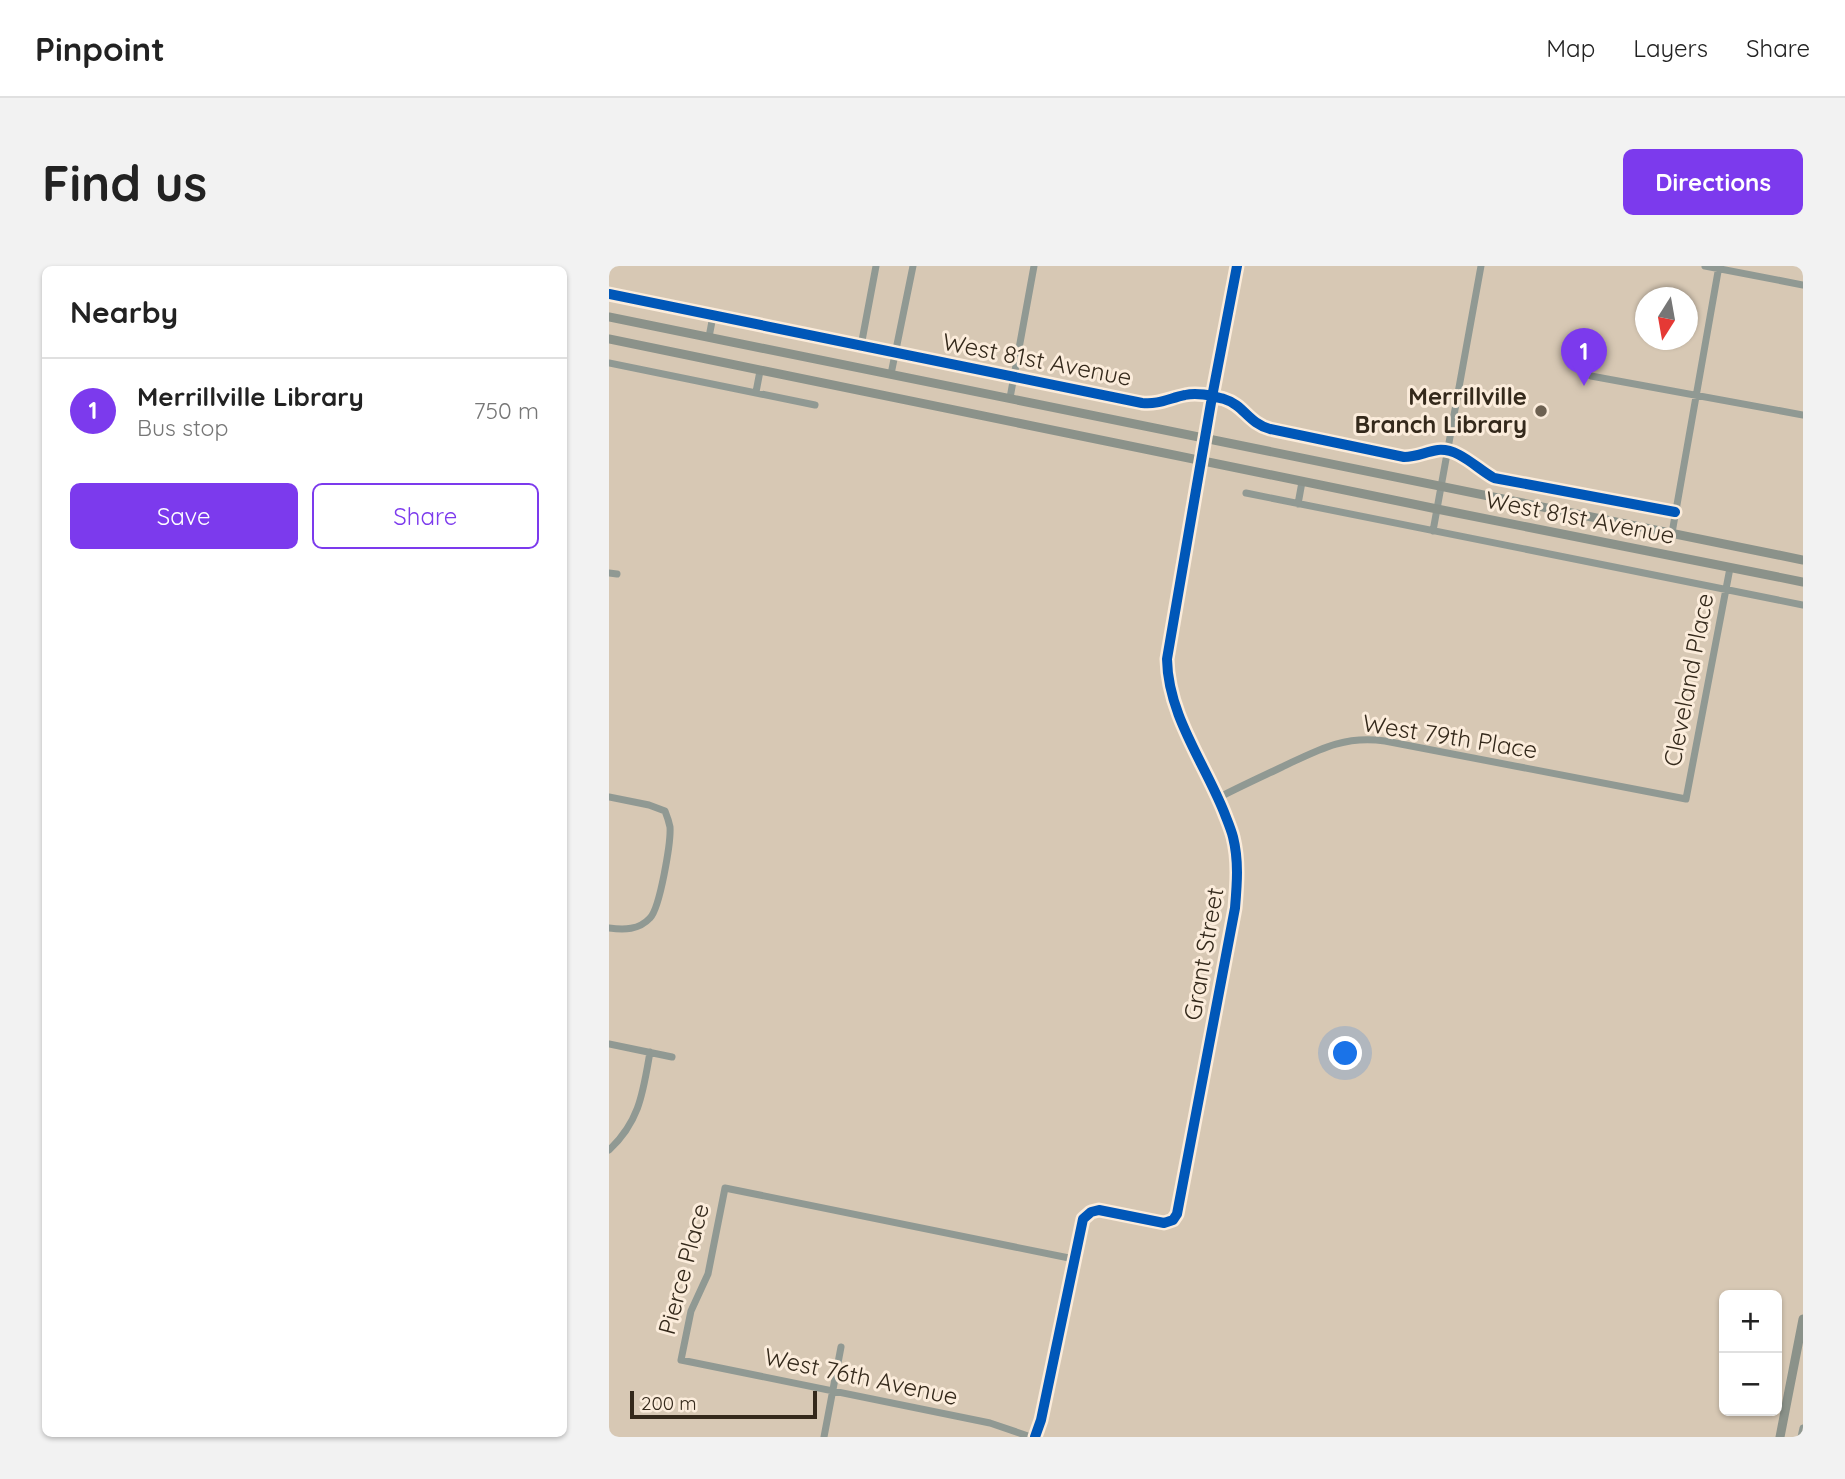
<!DOCTYPE html>
<html lang="en">
<head>
<meta charset="utf-8">
<style>
	:root { --surface:#fff; --page:#f2f2f2; --text:#222; --muted:#767676; --line:#e0e0e0; --accent:#7c3aed }
	body { margin:0; font-family:Quicksand,sans-serif; background:var(--page); color:var(--text) }
	.controls { position:absolute; right:21px; bottom:21px; display:grid; overflow:hidden; border-radius:10px; box-shadow:0 2px 5px #0004 }
	.controls button { width:63px; height:63px; display:grid; place-items:center; padding:0; border:0; border-bottom:2px solid var(--line); background:var(--surface); color:var(--text); font:35px sans-serif }
	.compass { position:absolute; left:1026px; top:21px; width:63px; height:63px; border-radius:50%; background:var(--surface); box-shadow:0 2px 5px #0004; rotate:191deg }
	.scale { position:absolute; left:21px; bottom:18px; width:187px; box-sizing:border-box; padding-left:7px; border:4px solid #34291b; border-top:0; font-size:19px; line-height:24px; white-space:nowrap; color:#34291b; -webkit-text-stroke:5px #fbecdb; paint-order:stroke }
	.you { position:absolute; left:737px; top:788px; width:24px; height:24px; margin:-18px; border:5px solid #fff; border-radius:50%; background:#1a73e8; box-shadow:0 0 0 10px #1a73e833 }
	.badge { display:grid; place-items:center; width:46px; height:46px; border-radius:50%; background:var(--accent); color:#fff; font-size:23px; font-weight:700 }
	.pin { position:absolute; translate:-50% -58px; filter:drop-shadow(0 2px 4px #0008) }
	.pin::after { content:''; position:absolute; top:37px; width:24px; height:21px; background:inherit; clip-path:polygon(0 0,100% 0,50% 100%) }
	.list { margin:0; padding:0; list-style:none }
	h2 { display:flex; justify-content:space-between; align-items:center; height:91px; margin:0; padding:0 28px; font-size:30px }
	h2 small { font-size:23px; font-weight:400; color:var(--muted) }
	.list li { display:grid; grid-template-columns:46px 1fr auto; gap:21px; align-items:center; box-sizing:border-box; height:105px; padding:0 28px; border-top:2px solid var(--line) }
	.list b { display:block; font-size:26px; white-space:nowrap }
	.list p { margin:0; font-size:23px; white-space:nowrap; color:var(--muted) }
	.list em { font-size:23px; font-style:normal; color:var(--muted) }
	.actions { display:flex; gap:14px; padding:21px 28px }
	.actions a { flex:1; padding:16px 0; border:2px solid var(--accent); border-radius:10px; text-align:center; font-size:24px; color:var(--accent) }
	.actions .main { background:var(--accent); color:#fff }
	.map { position:relative; flex:none; width:1194px; height:1171px; overflow:hidden; border-radius:10px }
	header { display:flex; align-items:center; gap:42px; box-sizing:border-box; height:98px; padding:0 35px; background:var(--surface); border-bottom:2px solid var(--line) }
	header strong { font-size:33px }
	nav { display:flex; gap:38px; margin-inline-start:auto; font-size:24px }
	.intro { display:flex; align-items:center; justify-content:space-between; box-sizing:border-box; height:168px; padding:0 42px }
	h1 { margin:0; font-size:49px }
	.button { padding:18px 32px; border-radius:10px; background:var(--accent); color:#fff; font-size:24px; font-weight:700 }
	main { display:flex; gap:42px; padding:0 42px }
	aside { flex:1; background:var(--surface); border-radius:10px; box-shadow:0 2px 5px #0004 }
	.map>svg:first-child { display:block }
	.lines { fill:none; stroke-linecap:round; stroke-linejoin:round }
	.minor { stroke:#909993; stroke-width:7 }
	.major { stroke:#8b928a; stroke-width:9 }
	.cycleway-casing { stroke:#fbecdb; stroke-width:15 }
	.cycleway { stroke:#0057b8; stroke-width:10 }
	.poi-dot { fill:#6d6151; stroke:#fbecdb; stroke-width:2.5 }
	.labels { text-anchor:middle; stroke-width:6; stroke-linejoin:round; paint-order:stroke }
	.street-label { font-size:24px; fill:#34291b; stroke:#fbecdb }
	.poi-label { font-size:24px; font-weight:bold; fill:#34291b; stroke:#fbecdb; text-anchor:end }
</style>
</head>
<body>
<header>
<strong>Pinpoint</strong>
<nav><a>Map</a><a>Layers</a><a>Share</a></nav>
</header>
<div class="intro"><h1>Find us</h1><a class="button">Directions</a></div>
<main>
<aside>
<h2>Nearby<small></small></h2>
<ul class="list">
<li><span class="badge">1</span><div><b>Merrillville Library</b><p>Bus stop</p></div><em>750 m</em></li>
</ul>
<div class="actions"><a class="main">Save</a><a>Share</a></div>
</aside>
<div class="map">
<svg width="1194" height="1171" viewBox="0 0 1194 1171">
	<rect width="100%" height="100%" fill="#d7c8b4"/>
	<g class="lines">
		<path class="minor" d="M 1096,0 L 1194,19
			M 0,28 L 533,137 C 549,139 561,132 576,129 C 589,126 603,130 615,133 C 635,139 639,157 661,163 L 795,191 C 808,191 816,186 829,184 C 850,182 867,202 885,212 L 1066,246
			M 100,71 L 104,50
			M 252,80 L 267,0
			M 0,97 L 206,139
			M 282,108 L 304,0
			M 982,110 L 1194,149
			M 147,126 L 151,105
			M 401,132 L 425,0
			M 637,227 L 1194,339
			M 689,238 L 693,216
			M 824,265 L 872,0
			M 1063,267 L 1110,0
			M 0,307 L 8,308
			M 0,531 L 40,539 L 56,545 C 58,550 60,556 61,561 C 62,576 51,642 41,652 C 30,664 15,664 0,662
			M 609,532 C 630,521 652,511 673,501 C 709,484 735,469 776,475 L 1077,533 L 1121,302
			M 0,778 L 63,791
			M 0,884 C 31,855 34,826 41,786
			M 215,1171 L 232,1081
			M 422,1171 L 381,1157 L 72,1094 L 82,1045 L 99,1008 L 116,922 L 465,993
			M 426,1171 L 432,1154 L 474,953 L 482,946 L 490,944 L 555,957 L 564,954 L 568,948 L 626,642 C 628,618 630,595 624,571 C 622,563 618,554 615,546 C 595,496 559,449 558,393 L 603,131 L 628,0
			M 1192,1171 L 1194,1162"/>
		<path class="major" d="M 0,51 L 1194,294
			M 0,73 L 828,243 L 1194,316
			M 1171,1171 L 1194,1053"/>
		<g class="cycleway-casing">
			<path id="cycleway" d="M 0,28 L 533,137 C 549,139 561,132 576,129 C 589,126 603,130 615,133 C 635,139 639,157 661,163 L 795,191 C 808,191 816,186 829,184 C 850,182 867,202 885,212 L 1066,246
				M 426,1171 L 432,1154 L 474,953 L 482,946 L 490,944 L 555,957 L 564,954 L 568,948 L 626,642 C 628,618 630,595 624,571 C 622,563 618,554 615,546 C 595,496 559,449 558,393 L 603,131 L 628,0"/>
		</g>
		<use href="#cycleway" class="cycleway"/>
	</g>
	<circle class="poi-dot" cx="932" cy="145" r="7"/>
	<g class="labels">
		<g class="street-label">
			<text transform="translate(428 94) rotate(11)" y="8">West 81st Avenue</text>
			<text transform="translate(971 252) rotate(11)" y="8">West 81st Avenue</text>
			<text transform="translate(1080 414) rotate(-79)" y="8">Cleveland Place</text>
			<text transform="translate(841 471) rotate(9)" y="8">West 79th Place</text>
			<text transform="translate(595 688) rotate(-80)" y="8">Grant Street</text>
			<text transform="translate(75 1003) rotate(-75)" y="8">Pierce Place</text>
			<text transform="translate(252 1111) rotate(12)" y="8">West 76th Avenue</text>
		</g>
		<g class="poi-label">
			<text x="918" y="139">Merrillville<tspan x="918" dy="28">Branch Library</tspan></text>
		</g>
	</g>
</svg>
<div class="controls">
<button>+</button>
<button>−</button>
</div>
<svg class="compass" viewBox="-18 -18 36 36"><path d="M0-13l5 13h-10z" fill="#e53935"/><path d="M0 13l5-13h-10z" fill="#767676"/></svg>
<div class="scale">200 m</div>
<div class="you"></div>
<div class="pin badge" style="left:975px;top:120px">1</div>
</div>
</main>
</body>
</html>
